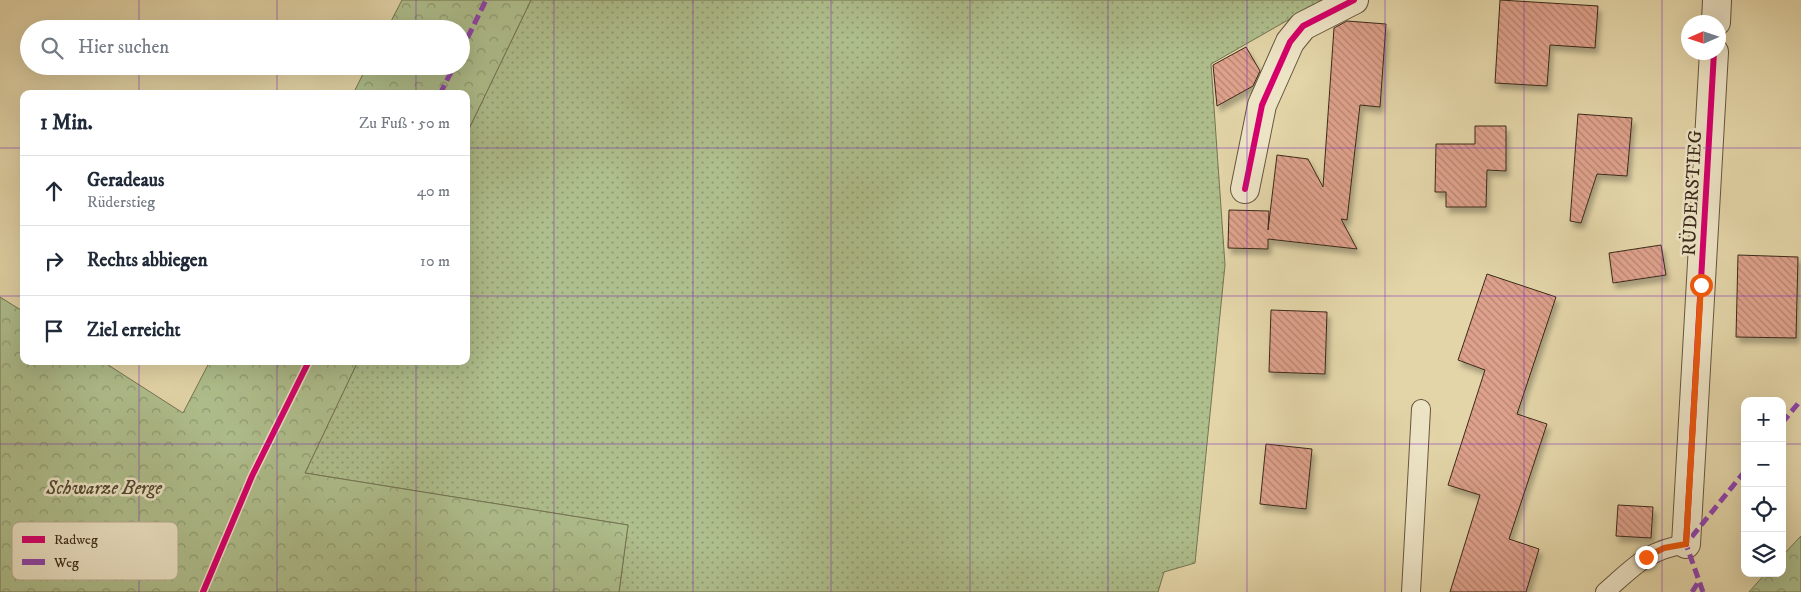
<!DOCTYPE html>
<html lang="de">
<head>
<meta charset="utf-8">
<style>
	:root { --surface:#fff; --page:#f2f2f3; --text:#1f2937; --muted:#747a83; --line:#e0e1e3 }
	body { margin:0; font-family:"IM FELL DW Pica",serif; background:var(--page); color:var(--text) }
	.controls { position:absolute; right:15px; bottom:15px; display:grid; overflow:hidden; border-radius:10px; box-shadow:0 5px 20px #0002 }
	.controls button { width:45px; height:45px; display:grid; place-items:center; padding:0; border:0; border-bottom:1px solid var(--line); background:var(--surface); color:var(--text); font:25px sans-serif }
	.compass { position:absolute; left:1681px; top:15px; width:45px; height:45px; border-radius:50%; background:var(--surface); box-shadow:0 5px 20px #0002; rotate:267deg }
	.stop { position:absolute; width:15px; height:15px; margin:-11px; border:4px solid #ea580c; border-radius:50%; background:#fff }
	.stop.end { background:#ea580c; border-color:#fff; box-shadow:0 1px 5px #0008 }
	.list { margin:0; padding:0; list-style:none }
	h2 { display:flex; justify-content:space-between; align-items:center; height:65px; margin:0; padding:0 20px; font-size:21px }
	h2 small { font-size:16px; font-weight:400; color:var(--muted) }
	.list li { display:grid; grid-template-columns:32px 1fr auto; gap:15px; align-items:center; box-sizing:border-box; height:70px; padding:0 20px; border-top:1px solid var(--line) }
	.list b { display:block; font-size:19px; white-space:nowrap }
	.list p { margin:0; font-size:16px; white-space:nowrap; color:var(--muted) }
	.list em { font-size:16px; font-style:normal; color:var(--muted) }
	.icon { flex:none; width:28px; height:28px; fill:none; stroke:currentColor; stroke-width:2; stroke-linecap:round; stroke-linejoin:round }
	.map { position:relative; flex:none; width:1801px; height:592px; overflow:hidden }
	.search { position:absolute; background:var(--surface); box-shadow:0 5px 20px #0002; left:20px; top:20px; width:450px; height:55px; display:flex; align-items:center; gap:12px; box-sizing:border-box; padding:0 18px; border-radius:28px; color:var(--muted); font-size:19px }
	.panel { position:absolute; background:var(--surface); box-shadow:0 5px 20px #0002; left:20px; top:90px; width:450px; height:275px; border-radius:10px }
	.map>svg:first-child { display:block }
	.grass { fill:url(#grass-dots); stroke:#757453 }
	.forest { fill:url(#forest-crowns); stroke:#757453 }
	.building { fill:url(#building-back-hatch); stroke:#3c2a1a; filter:url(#shadow) }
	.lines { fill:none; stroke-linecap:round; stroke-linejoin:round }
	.service-casing { stroke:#66553e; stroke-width:20 }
	.minor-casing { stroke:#66553e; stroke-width:30 }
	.service { stroke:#ede4c6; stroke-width:18 }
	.minor { stroke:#ede4c6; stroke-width:28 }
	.quiet { stroke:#8e44ad; stroke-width:5; stroke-dasharray:10 5; stroke-linecap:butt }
	.cycleway-casing { stroke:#ede4c6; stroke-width:9 }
	.cycleway { stroke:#d6006c; stroke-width:6 }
	.route { stroke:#ea580c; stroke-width:6 }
	.grid { fill:none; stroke:#7b2cbf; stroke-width:1; stroke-opacity:0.55 }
	.labels { text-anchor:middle; stroke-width:5; stroke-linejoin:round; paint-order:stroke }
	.street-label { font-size:19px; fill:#3c2a1a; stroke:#ede4c6 }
	.park-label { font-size:19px; font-style:italic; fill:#534831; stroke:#ede4c6 }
	.key { fill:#ede4c6; stroke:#b8ac92; stroke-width:1 }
	.key-label { font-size:14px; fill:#3c2a1a }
</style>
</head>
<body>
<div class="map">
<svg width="1801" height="592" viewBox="0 0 1801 592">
	<defs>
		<pattern id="grass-dots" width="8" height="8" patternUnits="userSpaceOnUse" patternTransform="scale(1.25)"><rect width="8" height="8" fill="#aebe8c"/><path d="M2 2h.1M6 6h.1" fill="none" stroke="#8f9b72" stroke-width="1.8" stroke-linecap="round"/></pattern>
		<pattern id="forest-crowns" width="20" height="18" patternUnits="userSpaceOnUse" patternTransform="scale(1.25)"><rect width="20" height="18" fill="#aebe8c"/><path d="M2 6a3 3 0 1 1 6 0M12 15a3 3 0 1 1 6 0" fill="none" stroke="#8f9b72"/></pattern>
		<pattern id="building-back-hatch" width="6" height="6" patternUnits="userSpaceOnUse" patternTransform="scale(1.25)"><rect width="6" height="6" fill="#dea18b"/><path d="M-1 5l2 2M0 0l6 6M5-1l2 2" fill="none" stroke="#b58371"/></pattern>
		<filter id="shadow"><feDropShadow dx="3" dy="5.5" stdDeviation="2.5" flood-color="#0004"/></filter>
	</defs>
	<rect width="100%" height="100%" fill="#e3d5a8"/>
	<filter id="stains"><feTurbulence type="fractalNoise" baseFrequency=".004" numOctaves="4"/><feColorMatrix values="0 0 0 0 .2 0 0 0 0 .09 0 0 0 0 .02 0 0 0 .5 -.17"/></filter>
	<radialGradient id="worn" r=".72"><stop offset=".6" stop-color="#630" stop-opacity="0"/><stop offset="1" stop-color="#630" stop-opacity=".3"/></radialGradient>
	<path class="grass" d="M 531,0 L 1323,0 L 1211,64 L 1225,265 L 1195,563 L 1164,572 L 1158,592 L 619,592 L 628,525 L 305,473 L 358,361 L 466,361 L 466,135 Z"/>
	<path class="forest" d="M 402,0 L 531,0 L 466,135 L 466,94 L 353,94 L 367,66 L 461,66 L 461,29 L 387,29 Z
		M 0,297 L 24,312 L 24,361 L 102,361 L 183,413 L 210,361 L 358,361 L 305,473 L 628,525 L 619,592 L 0,592 Z
		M 1801,536 L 1801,592 L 1749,592 L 1766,573 L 1782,573 L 1782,556 Z"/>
	<path class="building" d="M 1500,0 L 1598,6 L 1595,48 L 1550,45 L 1547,86 L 1495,83 Z
		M 1347,21 L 1386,24 L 1380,107 L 1360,105 L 1347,220 L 1341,219 L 1357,249 L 1268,239 L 1268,249 L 1228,248 L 1229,210 L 1269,211 L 1268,230 L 1277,155 L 1308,159 L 1323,187 L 1334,28 Z
		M 1246,47 L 1260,71 L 1253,86 L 1217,106 L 1213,65 Z
		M 1578,114 L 1632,118 L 1627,176 L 1597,174 L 1581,223 L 1570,221 Z
		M 1475,126 L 1506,126 L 1506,171 L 1487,170 L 1486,207 L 1446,207 L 1446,192 L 1435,192 L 1436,144 L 1475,144 Z
		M 1661,245 L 1666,275 L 1613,283 L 1609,253 Z
		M 1738,255 L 1798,257 L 1796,338 L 1736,337 Z
		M 1487,274 L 1556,297 L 1517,414 L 1547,424 L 1509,539 L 1539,549 L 1526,592 L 1450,592 L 1480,495 L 1448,485 L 1485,370 L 1458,360 Z
		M 1271,310 L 1327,312 L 1325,374 L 1269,372 Z
		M 1266,444 L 1312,449 L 1306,509 L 1260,504 Z
		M 1618,505 L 1653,507 L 1651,538 L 1616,536 Z"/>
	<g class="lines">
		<g class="service-casing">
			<path id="service" d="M 1411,592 L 1421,409
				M 1605,592 C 1634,567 1647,550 1686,544"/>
		</g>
		<g class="minor-casing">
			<path id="minor" d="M 1716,22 L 1717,0
				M 1245,189 L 1262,105 L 1290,42 L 1303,26 L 1354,0
				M 1686,544 L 1714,52"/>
		</g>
		<use href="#service" class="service"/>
		<use href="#minor" class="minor"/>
		<path class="quiet" d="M 461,51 L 486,0
			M 440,94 L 454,66
			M 1782,423 L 1801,400
			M 1692,592 L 1699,581
			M 1703,592 L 1686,544 L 1745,471"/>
		<g class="cycleway-casing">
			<path id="cycleway" d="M 1245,189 L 1262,105 L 1290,42 L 1303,26 L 1354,0
				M 1686,544 L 1714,52
				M 203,592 L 252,476 L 309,361"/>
		</g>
		<use href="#cycleway" class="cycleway"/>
	</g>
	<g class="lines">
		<path class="route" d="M 1646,557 L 1664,548 L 1686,544 L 1701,285"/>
	</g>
	<path class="grid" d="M 139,0 L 139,29M 277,0 L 277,29M 416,0 L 416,29M 554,0 L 554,592M 693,0 L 693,592M 831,0 L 831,592M 970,0 L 970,592M 1108,0 L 1108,592M 1247,0 L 1247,592M 1385,0 L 1385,592M 1524,0 L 1524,592M 1662,0 L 1662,592M 139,66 L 139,94M 277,66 L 277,94M 416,66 L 416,94M 0,148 L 24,148M 466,148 L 1801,148M 0,296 L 24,296M 466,296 L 1801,296M 139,361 L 139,592M 277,361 L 277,592M 416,361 L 416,592M 0,444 L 1745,444M 1782,444 L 1801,444"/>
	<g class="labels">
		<g class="street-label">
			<text transform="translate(1691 193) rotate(-87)" y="7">RÜDERSTIEG</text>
		</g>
		<g class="park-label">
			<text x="104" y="494">Schwarze Berge</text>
		</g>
	</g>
	<rect x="12" y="522" width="166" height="58" rx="8" class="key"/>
	<rect x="22" y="536" width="23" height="7" fill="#d6006c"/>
	<rect x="22" y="559" width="23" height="6" fill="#8e44ad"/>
	<g class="key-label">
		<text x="54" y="544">Radweg</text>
		<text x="54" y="567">Weg</text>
	</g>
	<rect width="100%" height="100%" filter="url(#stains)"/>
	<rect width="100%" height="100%" fill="url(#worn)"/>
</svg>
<div class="controls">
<button>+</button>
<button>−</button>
<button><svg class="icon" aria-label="locate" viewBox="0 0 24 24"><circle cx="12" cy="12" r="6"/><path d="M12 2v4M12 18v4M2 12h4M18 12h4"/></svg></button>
<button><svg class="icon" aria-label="layers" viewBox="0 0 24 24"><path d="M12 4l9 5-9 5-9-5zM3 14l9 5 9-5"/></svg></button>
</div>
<svg class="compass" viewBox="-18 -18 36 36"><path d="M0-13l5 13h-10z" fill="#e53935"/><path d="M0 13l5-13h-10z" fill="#747a83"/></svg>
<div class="stop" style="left:1701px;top:285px"></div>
<div class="stop end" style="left:1646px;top:557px"></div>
<div class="search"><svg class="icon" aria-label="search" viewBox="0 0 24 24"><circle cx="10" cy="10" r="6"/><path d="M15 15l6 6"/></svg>Hier suchen</div>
<section class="panel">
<h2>1 Min.<small>Zu Fuß · 50 m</small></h2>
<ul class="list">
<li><svg class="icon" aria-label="ahead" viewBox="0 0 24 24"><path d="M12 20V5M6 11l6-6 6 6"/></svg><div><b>Geradeaus</b><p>Rüderstieg</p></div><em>40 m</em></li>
<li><svg class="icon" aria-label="right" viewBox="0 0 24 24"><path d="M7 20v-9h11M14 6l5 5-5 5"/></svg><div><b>Rechts abbiegen</b></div><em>10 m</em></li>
<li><svg class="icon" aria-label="arrive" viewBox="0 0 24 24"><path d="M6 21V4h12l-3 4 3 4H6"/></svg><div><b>Ziel erreicht</b></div></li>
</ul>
</section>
</div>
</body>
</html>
